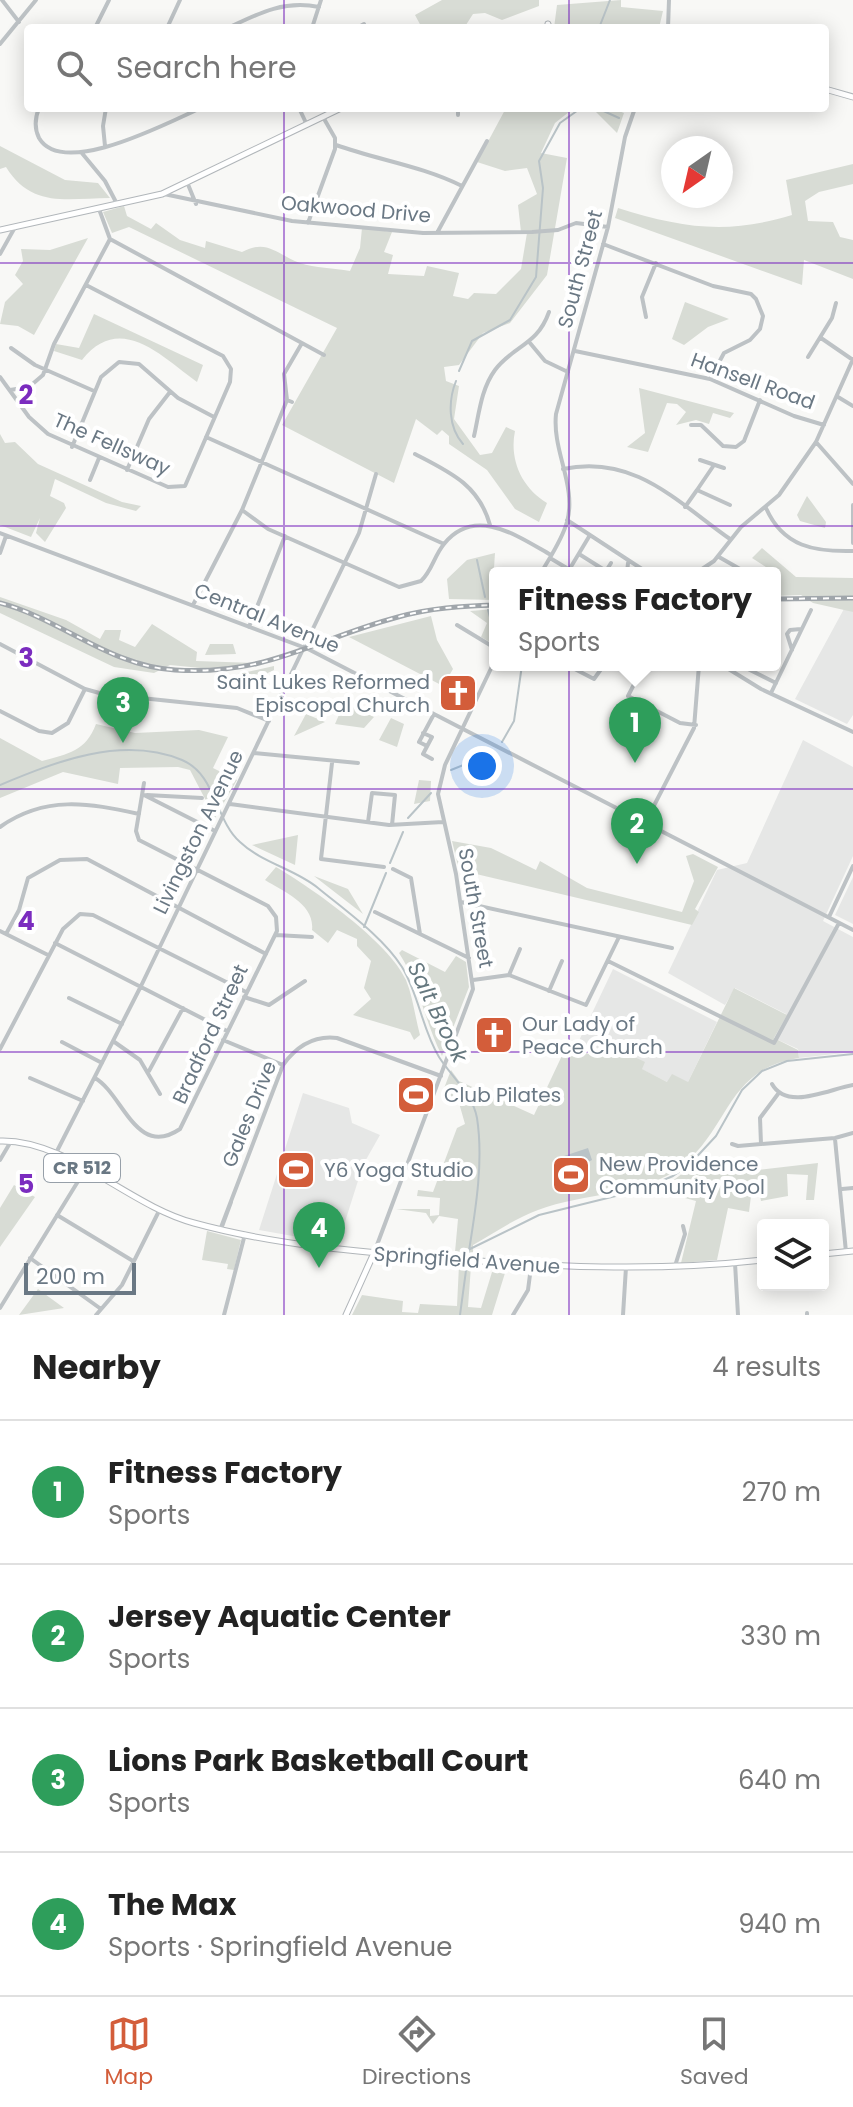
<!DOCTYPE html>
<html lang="en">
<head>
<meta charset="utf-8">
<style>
	:root { --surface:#fff; --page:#f2f2f2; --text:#222; --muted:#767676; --line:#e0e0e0; --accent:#d35d3a }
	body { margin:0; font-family:Poppins,sans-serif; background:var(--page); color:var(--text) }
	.controls { position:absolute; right:24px; bottom:24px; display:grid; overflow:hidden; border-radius:8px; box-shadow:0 4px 20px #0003 }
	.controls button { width:72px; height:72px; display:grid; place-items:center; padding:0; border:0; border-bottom:2px solid var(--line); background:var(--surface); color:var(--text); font:40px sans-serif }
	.compass { position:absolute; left:661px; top:136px; width:72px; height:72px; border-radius:50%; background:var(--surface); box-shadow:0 4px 20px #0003; rotate:214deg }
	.scale { position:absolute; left:24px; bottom:20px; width:112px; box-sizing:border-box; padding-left:8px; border:4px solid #6a7884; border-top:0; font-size:22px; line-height:28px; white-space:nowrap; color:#6a7884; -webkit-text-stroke:6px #fff; paint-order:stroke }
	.you { position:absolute; left:482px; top:766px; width:28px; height:28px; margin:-20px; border:6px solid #fff; border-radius:50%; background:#1a73e8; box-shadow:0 0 0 12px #1a73e833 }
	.badge { display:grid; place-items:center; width:52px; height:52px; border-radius:50%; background:var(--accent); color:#fff; font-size:26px; font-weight:700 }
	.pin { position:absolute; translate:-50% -66px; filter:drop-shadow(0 2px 4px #0008) }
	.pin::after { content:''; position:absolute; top:42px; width:28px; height:24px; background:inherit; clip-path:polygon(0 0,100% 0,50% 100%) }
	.popup { position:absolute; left:489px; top:567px; width:292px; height:104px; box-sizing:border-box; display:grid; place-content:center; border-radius:8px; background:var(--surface); filter:drop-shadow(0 2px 6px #0005); font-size:26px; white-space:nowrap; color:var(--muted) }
	.popup b { font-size:30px; color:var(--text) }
	.popup::after { content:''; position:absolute; left:50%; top:100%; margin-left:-16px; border:16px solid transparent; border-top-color:var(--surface) }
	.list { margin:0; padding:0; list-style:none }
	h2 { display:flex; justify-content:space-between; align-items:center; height:104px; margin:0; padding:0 32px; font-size:34px }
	h2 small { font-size:26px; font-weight:400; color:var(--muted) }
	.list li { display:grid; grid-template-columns:52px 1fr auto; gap:24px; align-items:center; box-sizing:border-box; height:144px; padding:0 32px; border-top:2px solid var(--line) }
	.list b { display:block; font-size:30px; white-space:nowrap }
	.list p { margin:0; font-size:26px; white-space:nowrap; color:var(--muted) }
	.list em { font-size:26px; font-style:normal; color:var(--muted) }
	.icon { flex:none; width:44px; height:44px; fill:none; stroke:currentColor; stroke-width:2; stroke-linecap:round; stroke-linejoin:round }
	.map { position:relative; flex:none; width:853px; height:1315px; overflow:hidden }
	.search { position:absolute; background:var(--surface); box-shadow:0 4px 20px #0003; left:24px; right:24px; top:24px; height:88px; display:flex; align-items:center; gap:20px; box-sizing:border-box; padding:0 28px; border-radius:8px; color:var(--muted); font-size:30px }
	.sheet { height:680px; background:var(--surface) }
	nav { display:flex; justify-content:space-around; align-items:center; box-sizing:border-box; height:112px; border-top:2px solid var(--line); background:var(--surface); font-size:22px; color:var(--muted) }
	nav a { display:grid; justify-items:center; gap:4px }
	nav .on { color:var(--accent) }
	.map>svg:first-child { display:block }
	.built { fill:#e6e7e6 }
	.green { fill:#d8dcd5 }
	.water { fill:#b9c3c7 }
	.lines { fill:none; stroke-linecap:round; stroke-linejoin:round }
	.stream { stroke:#b9c3c7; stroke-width:2 }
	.major-casing { stroke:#b1b6ba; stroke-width:7 }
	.minor { stroke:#bdc2c5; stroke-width:4 }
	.major { stroke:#fff; stroke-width:5 }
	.rail-casing { stroke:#a0a6ab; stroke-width:5 }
	.rail { stroke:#fff; stroke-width:2; stroke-dasharray:6; stroke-linecap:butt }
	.grid { fill:none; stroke:#7b2cbf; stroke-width:2; stroke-opacity:0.55 }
	.labels { text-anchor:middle; stroke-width:8; stroke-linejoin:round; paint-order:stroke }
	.shield { fill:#fff; stroke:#97a0a9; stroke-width:2 }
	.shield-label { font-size:18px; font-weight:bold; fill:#6a7884 }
	.street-label { font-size:20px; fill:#6a7884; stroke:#fff }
	.poi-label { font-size:20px; fill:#6a7884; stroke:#fff; text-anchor:start }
	.water-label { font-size:22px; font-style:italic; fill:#66787f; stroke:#fff }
	.grid-label { font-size:26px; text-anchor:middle; font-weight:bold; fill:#7b2cbf; stroke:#fff; stroke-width:8; stroke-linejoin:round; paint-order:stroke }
</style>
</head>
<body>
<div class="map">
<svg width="853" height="1315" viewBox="0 0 853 1315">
	<rect width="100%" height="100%" fill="#f8f8f6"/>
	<path class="built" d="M 845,607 L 853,612 L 853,715 L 847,724 L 795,699 Z
		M 803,740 L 853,767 L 853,856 L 823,921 L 853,937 L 853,1052 L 799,1058 L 798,1049 L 774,1038 L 786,1014 L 735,988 L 725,1005 L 668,973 L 717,870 L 747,863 Z
		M 853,877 L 853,924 L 835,915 Z
		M 613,969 L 717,1022 L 688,1082 L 667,1082 L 641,1069 L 644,1063 L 616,1049 L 612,1057 L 592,1055 L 576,1047 Z
		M 303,1093 L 349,1108 L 352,1123 L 380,1135 L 363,1165 L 338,1244 L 259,1230 Z"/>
	<path class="green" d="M 442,0 L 539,0 L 539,6 L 502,20 L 485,13 L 473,14 L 464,28 L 422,28 L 415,15 Z
		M 621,0 L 621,7 L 663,11 L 659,28 L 554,28 L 557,5 Z
		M 506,108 L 574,108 L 555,123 L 541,153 L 567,158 L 547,275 L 510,323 L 483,333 L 459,365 L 444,367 L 446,381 L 459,386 L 454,419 L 480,455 L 492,453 L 506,427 L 515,431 C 509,460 522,488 547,503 L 539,522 L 515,509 L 487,470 L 449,444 L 449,436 L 442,430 L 437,435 L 416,419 L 394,483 L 282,425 L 337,328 L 129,227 L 112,233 L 103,212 L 124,206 L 127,216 L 151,229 L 156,223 L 180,240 L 205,248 L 206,241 L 242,252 C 268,238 277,255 300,263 C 315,268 334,268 350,271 L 360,248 L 362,228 L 392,232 L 384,252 L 393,255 L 388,274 L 424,276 L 427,266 L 459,273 L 453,296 L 468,299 L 474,293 L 496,294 L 521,269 L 527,233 L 521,232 L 518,205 L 537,194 L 527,168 L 505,171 L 477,162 Z
		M 592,108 L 611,108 L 624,113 L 617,133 Z
		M 0,146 L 65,180 L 98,183 L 110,198 C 68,198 32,209 6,167 L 0,169 Z
		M 853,164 L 853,184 L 819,192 L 805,201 L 808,221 L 833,222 L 840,237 L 853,240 L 853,279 L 804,260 L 802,285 L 615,218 L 618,208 C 682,228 727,235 792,215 L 786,180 Z
		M 88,238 L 34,335 L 18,326 L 0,324 L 5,302 L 23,284 L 15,275 L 23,261 L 21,249 L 50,250 Z
		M 685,302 L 729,319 L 708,327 L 684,345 L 672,339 Z
		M 94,314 L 203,365 L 197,382 C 161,356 120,312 82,360 L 54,351 L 56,344 L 79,348 Z
		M 639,388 L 734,413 L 730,418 L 713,413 L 709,424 L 696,420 L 676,425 L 686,412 L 677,404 L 667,403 L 648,452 L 627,447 L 645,433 Z
		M 0,434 L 5,443 L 15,442 L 38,464 L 122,502 L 141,506 L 136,511 L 106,503 L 55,479 L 50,496 L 64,503 L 66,508 L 45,542 L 36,533 L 40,518 L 31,537 L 0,525 Z
		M 807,496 L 826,522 L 825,528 L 800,521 L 797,515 Z
		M 762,548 L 796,577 L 853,578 L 853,612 L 813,603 L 801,595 L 775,596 L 775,573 L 752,558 Z
		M 495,553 L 494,568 L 502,573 L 495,573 L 495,600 L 449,599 L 447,579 L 467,560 Z
		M 0,597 L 66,620 L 100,639 L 105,630 L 121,630 L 119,640 L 135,647 L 152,624 L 197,652 L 196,661 L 255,663 L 211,669 L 170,665 L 154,673 L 114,667 L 0,613 Z
		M 495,609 L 495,641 L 493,644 L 481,637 L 487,623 L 470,611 Z
		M 431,616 L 437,640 L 453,669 L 443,686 L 349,637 Z
		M 210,644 L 233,644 L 236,654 L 205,655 Z
		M 274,666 L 274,670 L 240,686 L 216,679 Z
		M 344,703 L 374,717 L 364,728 L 335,724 Z
		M 306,714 L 325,722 L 294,736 Z
		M 391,718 L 404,724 L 397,747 L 379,740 Z
		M 96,724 L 135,733 L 199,730 L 228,737 L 213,768 L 237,780 L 215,818 L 190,770 L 178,767 L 120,768 L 118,784 L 63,772 L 0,798 L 0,738 L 42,761 C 68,754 86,751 96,724 Z
		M 419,780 L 431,781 L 430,801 L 414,804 Z
		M 298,835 L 295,865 L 252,845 Z
		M 452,841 L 491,848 L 536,870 L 540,861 L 587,888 L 682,912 L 694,881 L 686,856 L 693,854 L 718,867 L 695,909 L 699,912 L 692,925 L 459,870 Z
		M 276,867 C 312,888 389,942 406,980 C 413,997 415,1017 420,1035 L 414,1040 L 410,1032 L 353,1015 L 371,999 L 364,988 L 371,961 L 357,946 L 357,939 L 337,930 L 328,943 L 312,930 C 315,904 284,892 265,880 Z
		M 314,876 L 348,889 L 363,914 Z
		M 402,950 L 445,972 L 456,956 L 466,962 L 469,987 L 442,1056 C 425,1023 420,985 399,953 Z
		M 734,988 L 787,1015 L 774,1038 L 798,1050 L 799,1058 C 727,1069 731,1125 683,1165 C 644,1197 584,1192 538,1210 C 516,1218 494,1233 473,1245 L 473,1253 L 455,1252 L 458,1219 L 439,1216 L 433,1224 L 426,1213 L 396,1209 L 430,1209 L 430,1216 L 439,1215 L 440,1198 L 417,1196 L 418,1190 L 433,1192 L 457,1128 L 465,1124 L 459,1103 L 443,1091 L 451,1070 L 459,1081 L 534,1115 L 567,1045 L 591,1055 L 594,1050 L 611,1057 L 616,1048 L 645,1062 L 642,1069 L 667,1082 L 672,1074 L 688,1082 Z
		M 707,1155 L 724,1171 L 733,1173 L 818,1163 L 814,1200 L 806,1200 L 808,1175 L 787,1174 L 788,1196 L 761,1201 L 759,1190 L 752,1188 L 749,1212 L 728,1208 L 717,1260 L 681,1263 L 696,1201 L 659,1191 Z
		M 14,1185 L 35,1197 L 0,1247 L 0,1208 Z
		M 207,1231 L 241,1240 L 234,1270 L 227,1269 L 228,1264 L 202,1260 Z
		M 459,1265 L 471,1266 L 468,1307 L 481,1308 L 492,1272 L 505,1273 L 492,1315 L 352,1315 L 362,1295 L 403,1301 L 402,1312 L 418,1313 L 420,1304 L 457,1306 Z
		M 38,1289 L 64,1308 L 19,1315 Z"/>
	<path class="water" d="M 588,1148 L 592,1160 L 586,1163 L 583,1157 L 571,1162 L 573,1166 L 553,1170 L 552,1165 L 557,1161 L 565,1167 L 561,1157 Z"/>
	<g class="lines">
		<path class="stream" d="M 599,28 L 610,0
			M 597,108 L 619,118
			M 459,371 L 472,341 L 510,320 L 536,277 L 543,188 L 539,161 L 560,123 L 581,108
			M 456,381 C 448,401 448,427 463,444
			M 477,560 L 485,597
			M 488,610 L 495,635
			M 502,742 L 514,721 L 522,665
			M 451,770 L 493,753
			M 0,785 C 55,762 122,735 182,760 C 216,774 215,820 240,842 C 262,863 295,869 318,888 C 346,911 383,937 402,967 C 419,995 422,1029 439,1057 C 451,1076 473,1095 477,1118 C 484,1163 475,1213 468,1257
			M 408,818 L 431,793
			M 390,863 L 403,832
			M 364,927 L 386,873
			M 470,1249 L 539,1215 L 640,1190 L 673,1176 L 689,1165 L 716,1136 L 742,1090 L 762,1071 L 787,1061 L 853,1054
			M 460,1315 L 467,1263"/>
		<g class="major-casing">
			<path id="major" d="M 548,24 L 549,28
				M 825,89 L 853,97
				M 0,230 L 162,194 L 341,108
				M 0,1141 C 67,1139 129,1206 194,1223 C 274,1245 359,1252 441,1258 C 549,1267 654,1272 763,1260
				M 823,1254 L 853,1251
				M 346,1315 L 374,1253"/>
		</g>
		<path class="minor" d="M 2,0 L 19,22
			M 95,28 L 109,0
			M 167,28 L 180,0
			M 228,28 C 259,13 284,0 319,7
			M 312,28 L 321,0
			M 357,28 L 364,24
			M 668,28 L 669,0
			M 0,44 L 36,0
			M 39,108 C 35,118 34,128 39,138 C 63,179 169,122 201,108
			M 299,108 L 307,125
			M 458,108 L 458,115
			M 336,145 C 378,160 422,166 462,186
			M 105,146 L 103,126 L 106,108
			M 81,152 L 105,181 L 117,204
			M 187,182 L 196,204
			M 164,194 L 292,221 L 423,233 L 532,232 L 558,230 L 576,223 L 608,227
			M 308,223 L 335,149 L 335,138 L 323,117
			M 437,233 L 487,141
			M 110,239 L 324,355
			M 603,244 L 713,286 L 751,294 L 756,299 L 763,316 L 760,329 L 750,340 L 724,353 L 710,379
			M 0,254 L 14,229
			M 646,317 L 642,297 L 656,263
			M 821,338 L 853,360
			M 530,343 L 545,361 L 568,372
			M 11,348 L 35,365 L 94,391
			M 575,351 L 710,379 L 794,416 L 824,425
			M 808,357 L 832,318 L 836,303
			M 0,377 L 29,417 L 48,434 L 168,487 L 185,486 L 230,382 L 231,369 L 223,356 L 86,285
			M 10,390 L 29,387 L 43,375 L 54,344 L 110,239 L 99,209
			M 838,397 L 853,406
			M 292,402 L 287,400 L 284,374 L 302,343
			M 691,425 L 701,425 L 723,446 L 736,447 L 744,441 L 760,400
			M 474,436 C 479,414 481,389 495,370 C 514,345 537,346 549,312
			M 206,437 L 444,544
			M 816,442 L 853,484
			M 72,447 L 101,377 L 119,362 L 139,364 L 178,398 L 214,417
			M 415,454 C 450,472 479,485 490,525
			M 700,460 L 724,468
			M 563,469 C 634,454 676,501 730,539
			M 127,470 L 149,419 L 170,392
			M 90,480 L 99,458
			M 697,490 L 714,465
			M 853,505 L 853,543
			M 685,507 L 697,490 L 730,505
			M 766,508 C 783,547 815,552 853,551
			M 242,510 L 268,529 L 399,587 L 421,581 C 432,571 434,556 444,544 C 475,505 519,537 551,555
			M 567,520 L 648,573
			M 0,533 L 308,649 L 853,930
			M 0,553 L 6,536
			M 579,554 L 606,571
			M 719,557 L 747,573
			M 550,558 L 575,573
			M 569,570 L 590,535
			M 606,571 L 611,563
			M 541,573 C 550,557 562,540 567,522 C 577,486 552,451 556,414 L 608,227 L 625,137 L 635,108
			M 627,573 L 628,563
			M 696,573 L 714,561 L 741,527 L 779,495 L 816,442 L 853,359
			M 193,605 L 242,510 L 287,400
			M 457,625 L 495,648
			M 249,627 L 285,536
			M 0,644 L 85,689 L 103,694 L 237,708 L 269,721
			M 792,650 L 787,634 L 790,630 L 801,629
			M 567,665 L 594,679 L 604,665
			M 644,665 L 628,696 L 680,723 L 696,725
			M 722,665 L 761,689 L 853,732
			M 748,669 L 776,683
			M 771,693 L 811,610
			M 0,711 L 39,731 L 52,733 L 68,723 L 85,689
			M 423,733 L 432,737 L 423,754 L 432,759
			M 427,746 L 419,742 L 434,714
			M 254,753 L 358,763
			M 332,763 L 321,859 L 384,867
			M 144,795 L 215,831
			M 147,795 L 202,798
			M 230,804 L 389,825 L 443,822
			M 368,822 L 372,793 L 395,795 L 392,825
			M 645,823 L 694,728 L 699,665
			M 0,827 C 45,795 89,803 139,814
			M 393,869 L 411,878 L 420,934
			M 461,902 L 672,948
			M 375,912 L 469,958
			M 829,917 L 853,866
			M 0,931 L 48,955
			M 6,934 L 19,910 L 28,878 L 60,860 L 87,859 L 266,954
			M 276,935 L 312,937
			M 55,943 L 227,1031
			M 608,961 L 774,1043 L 839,923
			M 509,975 L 520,949
			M 473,980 L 509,975 L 586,1005 L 619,937
			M 549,991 L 562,961
			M 244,997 L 269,1005 L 305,981
			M 69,998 L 122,1024
			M 223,1040 L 283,1065
			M 113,1041 L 140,1060 L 160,1094
			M 62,1042 L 102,1063
			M 0,1049 L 63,929 L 80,914 L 93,915 L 246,992
			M 149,1071 L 183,1008
			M 30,1078 L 83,1101
			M 95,1078 C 123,1094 136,1159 180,1129 L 277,931 L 276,917 L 268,906 L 139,840 L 136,831 L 144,783
			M 772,1084 C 787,1111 829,1089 853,1085
			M 835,1139 L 846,1252
			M 732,1144 L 738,1146 L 835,1138 L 853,1133
			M 761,1144 L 760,1118 L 778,1094
			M 55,1155 L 141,986 L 359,533 L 376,474
			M 0,1160 L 10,1143
			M 842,1189 L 853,1188
			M 57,1215 L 133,1261
			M 221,1229 L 231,1202
			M 220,1230 L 283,1065 C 296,1047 313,1035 337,1038 L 441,1076
			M 374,1253 L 473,989 L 456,874 L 438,794 L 445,765 L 495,660
			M 30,1258 L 101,1309
			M 735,1263 L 738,1315
			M 675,1266 L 685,1234 L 683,1226
			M 0,1308 L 85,1170
			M 96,1315 L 122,1285 L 159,1211
			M 224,1315 L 245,1234
			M 513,1315 L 528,1290 L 531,1267
			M 623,1315 L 626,1267
			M 807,1315 L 807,1313"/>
		<use href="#major" class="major"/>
		<g class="rail-casing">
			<path id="rail" d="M 775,599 L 853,598
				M 0,603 C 61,619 109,666 175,670 C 268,676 315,639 398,617 C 430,608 462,606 495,605"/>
		</g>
		<use href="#rail" class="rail"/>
	</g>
	<path class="grid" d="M 284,0 L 284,28M 569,0 L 569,28M 284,108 L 284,1315M 569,108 L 569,1315M 0,263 L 853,263M 0,526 L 853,526M 0,789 L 853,789M 0,1052 L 853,1052"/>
	<defs>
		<g id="church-square" transform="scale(2)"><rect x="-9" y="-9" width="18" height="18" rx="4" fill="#d35d3a" stroke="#fff"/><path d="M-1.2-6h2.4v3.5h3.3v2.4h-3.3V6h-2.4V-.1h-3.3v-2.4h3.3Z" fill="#fff"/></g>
		<g id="stadium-square" transform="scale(2)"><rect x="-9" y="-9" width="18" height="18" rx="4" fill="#d35d3a" stroke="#fff"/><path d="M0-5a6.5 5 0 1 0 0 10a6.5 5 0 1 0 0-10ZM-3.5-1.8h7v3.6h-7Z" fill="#fff"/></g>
	</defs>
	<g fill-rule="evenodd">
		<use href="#church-square" x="458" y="693"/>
		<use href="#church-square" x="494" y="1035"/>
		<use href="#stadium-square" x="416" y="1095"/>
		<use href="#stadium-square" x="296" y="1170"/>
		<use href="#stadium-square" x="571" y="1175"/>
	</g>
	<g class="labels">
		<rect class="shield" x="44" y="1154" width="76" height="28" rx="6"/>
		<g class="shield-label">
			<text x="82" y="1174">CR 512</text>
		</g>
		<g class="street-label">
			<text transform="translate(356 209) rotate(5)" y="7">Oakwood Drive</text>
			<text transform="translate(580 269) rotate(-75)" y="7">South Street</text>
			<text transform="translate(753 381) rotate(20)" y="7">Hansell Road</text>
			<text transform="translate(112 444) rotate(24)" y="7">The Fellsway</text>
			<text transform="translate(267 618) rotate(22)" y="7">Central Avenue</text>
			<text transform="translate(198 832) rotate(-64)" y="7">Livingston Avenue</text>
			<text transform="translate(476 908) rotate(80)" y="7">South Street</text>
			<text transform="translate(210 1034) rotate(-65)" y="7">Bradford Street</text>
			<text transform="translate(249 1114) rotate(-68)" y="7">Gales Drive</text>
			<text transform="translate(467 1260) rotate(4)" y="7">Springfield Avenue</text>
		</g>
		<g class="poi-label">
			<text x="430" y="689" text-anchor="end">Saint Lukes Reformed<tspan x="430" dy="23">Episcopal Church</tspan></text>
			<text x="522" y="1031">Our Lady of<tspan x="522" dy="23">Peace Church</tspan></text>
			<text x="444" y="1102">Club Pilates</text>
			<text x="599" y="1171">New Providence<tspan x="599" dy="23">Community Pool</tspan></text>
			<text x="324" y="1177">Y6 Yoga Studio</text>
		</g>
		<g class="water-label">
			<text transform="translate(438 1012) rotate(64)" y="8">Salt Brook</text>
		</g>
	</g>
	<g class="grid-label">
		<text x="26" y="404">2</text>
		<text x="26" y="667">3</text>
		<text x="26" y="930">4</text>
		<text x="26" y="1193">5</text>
	</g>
</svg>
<div class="controls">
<button><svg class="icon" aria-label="layers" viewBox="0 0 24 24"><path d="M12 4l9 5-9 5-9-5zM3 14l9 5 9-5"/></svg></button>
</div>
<svg class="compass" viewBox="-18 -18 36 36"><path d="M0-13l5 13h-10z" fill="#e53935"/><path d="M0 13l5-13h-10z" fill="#767676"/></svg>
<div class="scale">200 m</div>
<div class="you"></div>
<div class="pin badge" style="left:635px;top:763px;background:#2e9e5b">1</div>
<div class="popup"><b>Fitness Factory</b>Sports</div>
<div class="pin badge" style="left:637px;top:864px;background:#2e9e5b">2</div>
<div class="pin badge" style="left:123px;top:743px;background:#2e9e5b">3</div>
<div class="pin badge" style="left:319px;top:1268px;background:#2e9e5b">4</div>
<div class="search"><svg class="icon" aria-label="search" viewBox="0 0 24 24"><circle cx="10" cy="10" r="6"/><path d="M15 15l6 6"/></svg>Search here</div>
</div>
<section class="sheet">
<h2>Nearby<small>4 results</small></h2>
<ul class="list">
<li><span class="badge" style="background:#2e9e5b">1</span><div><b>Fitness Factory</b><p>Sports</p></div><em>270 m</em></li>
<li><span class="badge" style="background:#2e9e5b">2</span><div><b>Jersey Aquatic Center</b><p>Sports</p></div><em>330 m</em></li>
<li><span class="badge" style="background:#2e9e5b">3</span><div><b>Lions Park Basketball Court</b><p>Sports</p></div><em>640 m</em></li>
<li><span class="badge" style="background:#2e9e5b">4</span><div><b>The Max</b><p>Sports · Springfield Avenue</p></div><em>940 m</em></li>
</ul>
</section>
<nav>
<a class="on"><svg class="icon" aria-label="map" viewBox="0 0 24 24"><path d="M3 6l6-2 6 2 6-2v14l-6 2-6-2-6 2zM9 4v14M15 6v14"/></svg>Map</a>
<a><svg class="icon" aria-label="directions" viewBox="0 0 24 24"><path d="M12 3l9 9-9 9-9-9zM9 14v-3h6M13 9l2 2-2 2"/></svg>Directions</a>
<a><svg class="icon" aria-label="saved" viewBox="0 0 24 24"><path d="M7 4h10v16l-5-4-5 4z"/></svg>Saved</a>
</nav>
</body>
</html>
